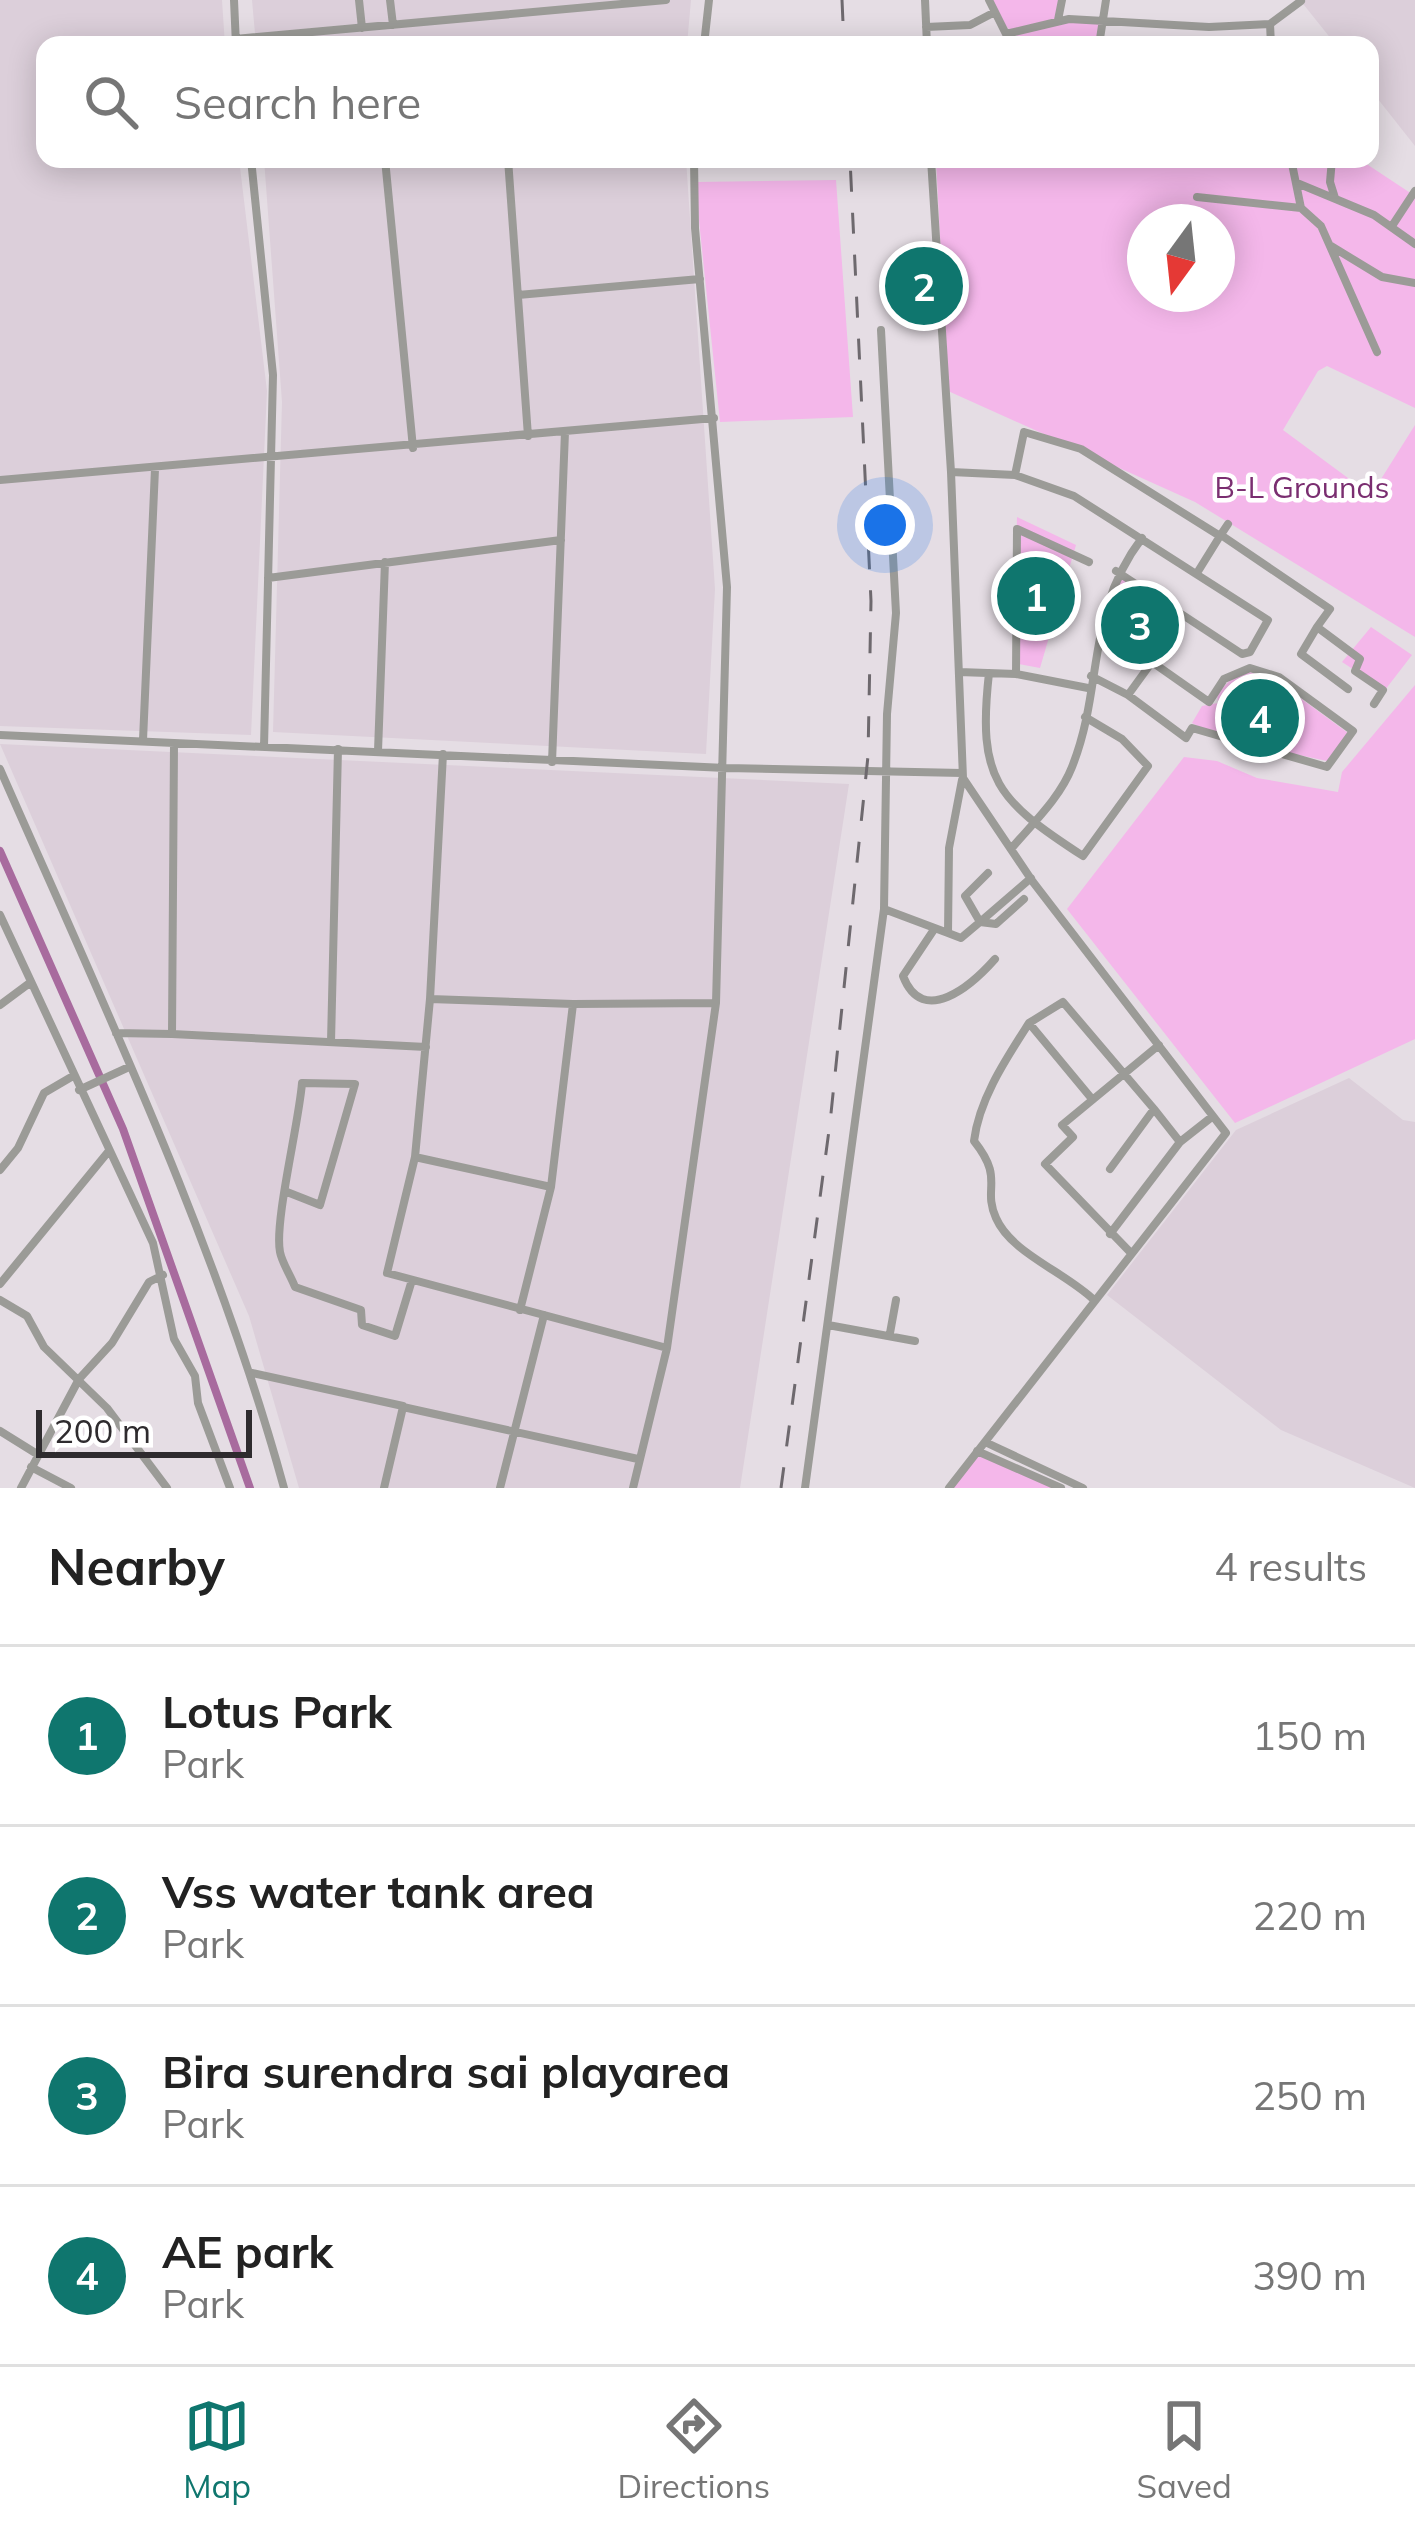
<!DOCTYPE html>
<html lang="en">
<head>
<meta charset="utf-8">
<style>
	:root { --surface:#fff; --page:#f2f2f2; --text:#222; --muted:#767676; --line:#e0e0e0; --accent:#0f766e }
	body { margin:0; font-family:Mulish,sans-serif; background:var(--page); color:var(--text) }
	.compass { position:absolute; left:1127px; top:204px; width:108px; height:108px; border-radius:50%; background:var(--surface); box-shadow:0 6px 30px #0003; rotate:195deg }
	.scale { position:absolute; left:36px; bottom:30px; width:216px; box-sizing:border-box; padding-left:12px; border:6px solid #2e2b2e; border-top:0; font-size:33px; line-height:42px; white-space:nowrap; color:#2e2b2e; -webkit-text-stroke:9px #fff; paint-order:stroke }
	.you { position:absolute; left:885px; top:525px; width:42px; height:42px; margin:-30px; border:9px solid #fff; border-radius:50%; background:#1a73e8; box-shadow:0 0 0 18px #1a73e833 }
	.badge { display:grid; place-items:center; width:78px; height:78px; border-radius:50%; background:var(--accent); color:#fff; font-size:39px; font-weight:700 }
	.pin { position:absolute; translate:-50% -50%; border:6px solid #fff; box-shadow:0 3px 12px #0006 }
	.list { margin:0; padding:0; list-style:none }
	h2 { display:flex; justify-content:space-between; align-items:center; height:156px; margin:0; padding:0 48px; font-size:51px }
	h2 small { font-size:39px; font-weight:400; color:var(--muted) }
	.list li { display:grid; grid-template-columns:78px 1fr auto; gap:36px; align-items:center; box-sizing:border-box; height:180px; padding:0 48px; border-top:3px solid var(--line) }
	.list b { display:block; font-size:45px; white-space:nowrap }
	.list p { margin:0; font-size:39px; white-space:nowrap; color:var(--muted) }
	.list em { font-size:39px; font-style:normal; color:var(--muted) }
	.icon { flex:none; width:66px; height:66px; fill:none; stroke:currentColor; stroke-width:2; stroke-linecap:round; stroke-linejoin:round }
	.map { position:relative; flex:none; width:1415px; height:1488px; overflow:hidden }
	.search { position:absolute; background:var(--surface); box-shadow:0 6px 30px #0003; left:36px; right:36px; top:36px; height:132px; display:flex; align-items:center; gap:30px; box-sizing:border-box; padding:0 42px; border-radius:24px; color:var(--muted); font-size:45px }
	.sheet { height:876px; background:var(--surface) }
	nav { display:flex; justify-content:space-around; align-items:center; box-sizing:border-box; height:168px; border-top:3px solid var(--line); background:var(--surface); font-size:33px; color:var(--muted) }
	nav a { display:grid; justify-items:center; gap:6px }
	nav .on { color:var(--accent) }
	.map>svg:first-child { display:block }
	.built { fill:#dccfda }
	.green { fill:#f4b7ea; fill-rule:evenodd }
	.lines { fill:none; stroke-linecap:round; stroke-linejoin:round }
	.canal { stroke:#a86b9e; stroke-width:8 }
	.minor { stroke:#9b9b97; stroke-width:8 }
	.rail { stroke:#6e696e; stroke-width:3; stroke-dasharray:21 21; stroke-linecap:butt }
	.labels { text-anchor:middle; stroke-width:9; stroke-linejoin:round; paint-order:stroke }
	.park-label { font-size:30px; fill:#7a2e70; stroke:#fff }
</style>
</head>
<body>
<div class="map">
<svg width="1415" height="1488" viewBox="0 0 1415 1488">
	<rect width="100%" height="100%" fill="#e5dde4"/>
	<path class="built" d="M 0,0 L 222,0 L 225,45 L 45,45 L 45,159 L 239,159 L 267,391 L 251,735 L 0,726 Z
		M 252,0 L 691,0 L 687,45 L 256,45 Z
		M 1300,0 L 1415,0 L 1415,146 L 1370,89 L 1370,45 L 1336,45 Z
		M 264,159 L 686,159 L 715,589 L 706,754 L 273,732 L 282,402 Z
		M 0,744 L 849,784 L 740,1488 L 299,1488 L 249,1316 Z
		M 1349,1078 L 1403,1120 L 1415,1122 L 1415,1488 L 1281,1430 L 1107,1295 L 1236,1130 Z"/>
	<path class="green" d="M 988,0 L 1062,0 L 1058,20 L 1101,21 L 1098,45 C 1037,45 1021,56 988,0 Z
		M 936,159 L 1359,159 L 1415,196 L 1415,408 L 1327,366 L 1318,371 L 1283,430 L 1371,495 L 1415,425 L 1415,637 L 1195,502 L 948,391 ZM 1145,222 L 1217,222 L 1217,294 L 1145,294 Z
		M 836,180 L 853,417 L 720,422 L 695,182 Z
		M 1017,517 L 1076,545 L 1040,668 L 1013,663 Z
		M 1118,576 L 1182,617 L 1147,661 L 1102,632 Z
		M 1371,627 L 1412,655 L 1385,690 L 1342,662 Z
		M 1250,672 L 1277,681 L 1348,733 L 1327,761 L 1220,738 L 1192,723 L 1202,706 L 1218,703 L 1217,694 L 1230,680 Z
		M 1415,685 L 1415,1039 L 1235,1123 L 1067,909 L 1184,757 L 1217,761 L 1257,778 L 1338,792 L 1342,772 Z
		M 982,1450 L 1064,1488 L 951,1488 Z"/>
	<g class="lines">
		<path class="canal" d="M 0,851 L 123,1129 L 250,1488"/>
		<path class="minor" d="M 234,0 L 236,45
			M 359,0 L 362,28
			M 390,0 L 393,25
			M 925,0 L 927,45
			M 989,0 L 1006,34 L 1022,45
			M 1058,20 L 1062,0
			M 1270,24 L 1271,45
			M 926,27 L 970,25 L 993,13
			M 1006,34 L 1069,19 L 1209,27 L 1270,24 L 1301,1
			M 235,39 L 666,0
			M 704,45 L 709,0
			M 1099,45 L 1106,0
			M 251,159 L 273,375 L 264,747
			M 385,159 L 413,448
			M 508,159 L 528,436
			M 931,159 L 951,472 L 963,778 L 1033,882 L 1226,1133 L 949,1488
			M 1332,159 L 1330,182 L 1335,198
			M 1297,183 L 1374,215 L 1415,244
			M 1197,197 L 1301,208 L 1291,159
			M 1301,208 L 1321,226 L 1377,352
			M 1392,226 L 1415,191
			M 1331,246 L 1382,277 L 1415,283
			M 518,295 L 700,279
			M 881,330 L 896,613 L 887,714 L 884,909 L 948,933 L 949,848 L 962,780
			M 951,472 L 1015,475 L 1024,432 L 1081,449 L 1220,536 L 1228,524
			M 1015,475 L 1074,496 L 1268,620 L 1250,652 L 1242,654 L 1116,571
			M 0,480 L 714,418
			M 1221,535 L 1330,609 L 1317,627 L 1360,659 L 1355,671 L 1383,690 L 1374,704
			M 1197,573 L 1220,536
			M 268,578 L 561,540
			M 1317,627 L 1301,654 L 1348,689
			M 959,672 L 1016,674
			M 989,673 C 977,780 997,800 1083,856 L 1148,766 L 1122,739 L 1085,717
			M 1091,676 L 1128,695 L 1186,738 L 1192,728 L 1327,767 L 1353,731 L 1279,677 L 1250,668 L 1224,679 L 1209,702 L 1152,662 L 1128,695
			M 1088,688 L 1016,674 L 1017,529 L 1089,562
			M 0,735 L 726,768 L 962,773
			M 143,740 L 155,469
			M 174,744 L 172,1034 L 426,1047
			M 378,751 L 385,562
			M 443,754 L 430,999 L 573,1004 L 551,1187 L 520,1310
			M 552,762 L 565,432
			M 0,769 C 103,1004 216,1240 284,1488
			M 1011,849 C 1032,824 1060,798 1072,767 C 1104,687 1085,613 1142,538
			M 0,915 L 153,1243 L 174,1339 L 195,1376 L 198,1403 L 230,1488
			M 980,922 L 1031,878
			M 980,922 L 996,924 L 1024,899
			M 933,931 L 903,976 C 923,1028 972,985 995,959
			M 948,933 L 961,938 L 980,922 L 965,896 L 988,873
			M 430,999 L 415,1157 L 387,1273 L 667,1348
			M 573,1004 L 716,1003
			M 0,1005 L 31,982
			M 1029,1023 C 1006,1059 979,1099 974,1141 C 1005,1180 982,1187 996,1218 C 1011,1253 1065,1272 1094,1300
			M 116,1033 L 172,1034
			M 331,1042 L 338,749
			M 79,1090 L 129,1067
			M 1092,1099 L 1029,1023 L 1063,1002 L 1154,1109 L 1110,1169
			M 1154,1109 L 1180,1142
			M 415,1157 L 551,1187
			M 0,1170 L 18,1148 L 44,1093 L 73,1076
			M 287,1192 L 320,1205 L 355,1084 L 302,1083 C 299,1123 274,1222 280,1252 C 282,1263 291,1276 295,1287 L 361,1310 L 362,1325 L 395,1336 L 412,1280
			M 1110,1234 L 1180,1142 L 1213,1116
			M 1130,1252 L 1045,1164 L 1073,1137 L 1062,1125 L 1159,1045
			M 0,1284 L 108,1152
			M 0,1300 L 27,1316 L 44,1347 L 107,1408 L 167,1488
			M 828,1325 L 915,1341
			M 890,1333 L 896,1300
			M 252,1373 L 403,1406
			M 0,1431 L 37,1454
			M 985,1442 L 1083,1488
			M 977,1451 L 1061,1488
			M 31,1467 L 71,1488
			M 21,1488 L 79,1379 L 112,1343 L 149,1282 L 163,1275
			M 384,1488 L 403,1407 L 638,1459
			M 500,1488 L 544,1315
			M 633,1488 L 667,1348 L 716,1003 L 727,587 L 695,228 L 694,159
			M 805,1488 L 884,909"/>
		<path class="rail" d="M 842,0 L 844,45
			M 781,1488 L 830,1123 L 868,756 L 871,601 L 850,159"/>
	</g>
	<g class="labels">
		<g class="park-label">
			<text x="1302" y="498">B-L Grounds</text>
		</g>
	</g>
</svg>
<svg class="compass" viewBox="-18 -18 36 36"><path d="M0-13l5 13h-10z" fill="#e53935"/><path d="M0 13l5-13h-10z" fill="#767676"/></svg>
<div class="scale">200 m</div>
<div class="you"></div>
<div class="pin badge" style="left:1036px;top:596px">1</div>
<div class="pin badge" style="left:924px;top:286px">2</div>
<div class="pin badge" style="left:1140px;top:625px">3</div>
<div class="pin badge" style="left:1260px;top:718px">4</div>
<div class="search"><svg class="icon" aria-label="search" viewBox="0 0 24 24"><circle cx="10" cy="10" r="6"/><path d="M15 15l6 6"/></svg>Search here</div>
</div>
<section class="sheet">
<h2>Nearby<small>4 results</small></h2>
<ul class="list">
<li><span class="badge">1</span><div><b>Lotus Park</b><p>Park</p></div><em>150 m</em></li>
<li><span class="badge">2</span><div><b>Vss water tank area</b><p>Park</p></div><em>220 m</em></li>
<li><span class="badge">3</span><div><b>Bira surendra sai playarea</b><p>Park</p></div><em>250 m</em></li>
<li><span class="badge">4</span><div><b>AE park</b><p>Park</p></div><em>390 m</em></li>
</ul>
</section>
<nav>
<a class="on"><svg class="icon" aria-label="map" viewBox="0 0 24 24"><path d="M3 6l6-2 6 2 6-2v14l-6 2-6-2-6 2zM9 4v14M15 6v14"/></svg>Map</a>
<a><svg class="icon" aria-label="directions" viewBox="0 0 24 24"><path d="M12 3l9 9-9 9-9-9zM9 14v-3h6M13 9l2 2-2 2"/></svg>Directions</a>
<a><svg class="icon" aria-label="saved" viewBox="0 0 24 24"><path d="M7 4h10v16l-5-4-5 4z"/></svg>Saved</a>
</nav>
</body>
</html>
